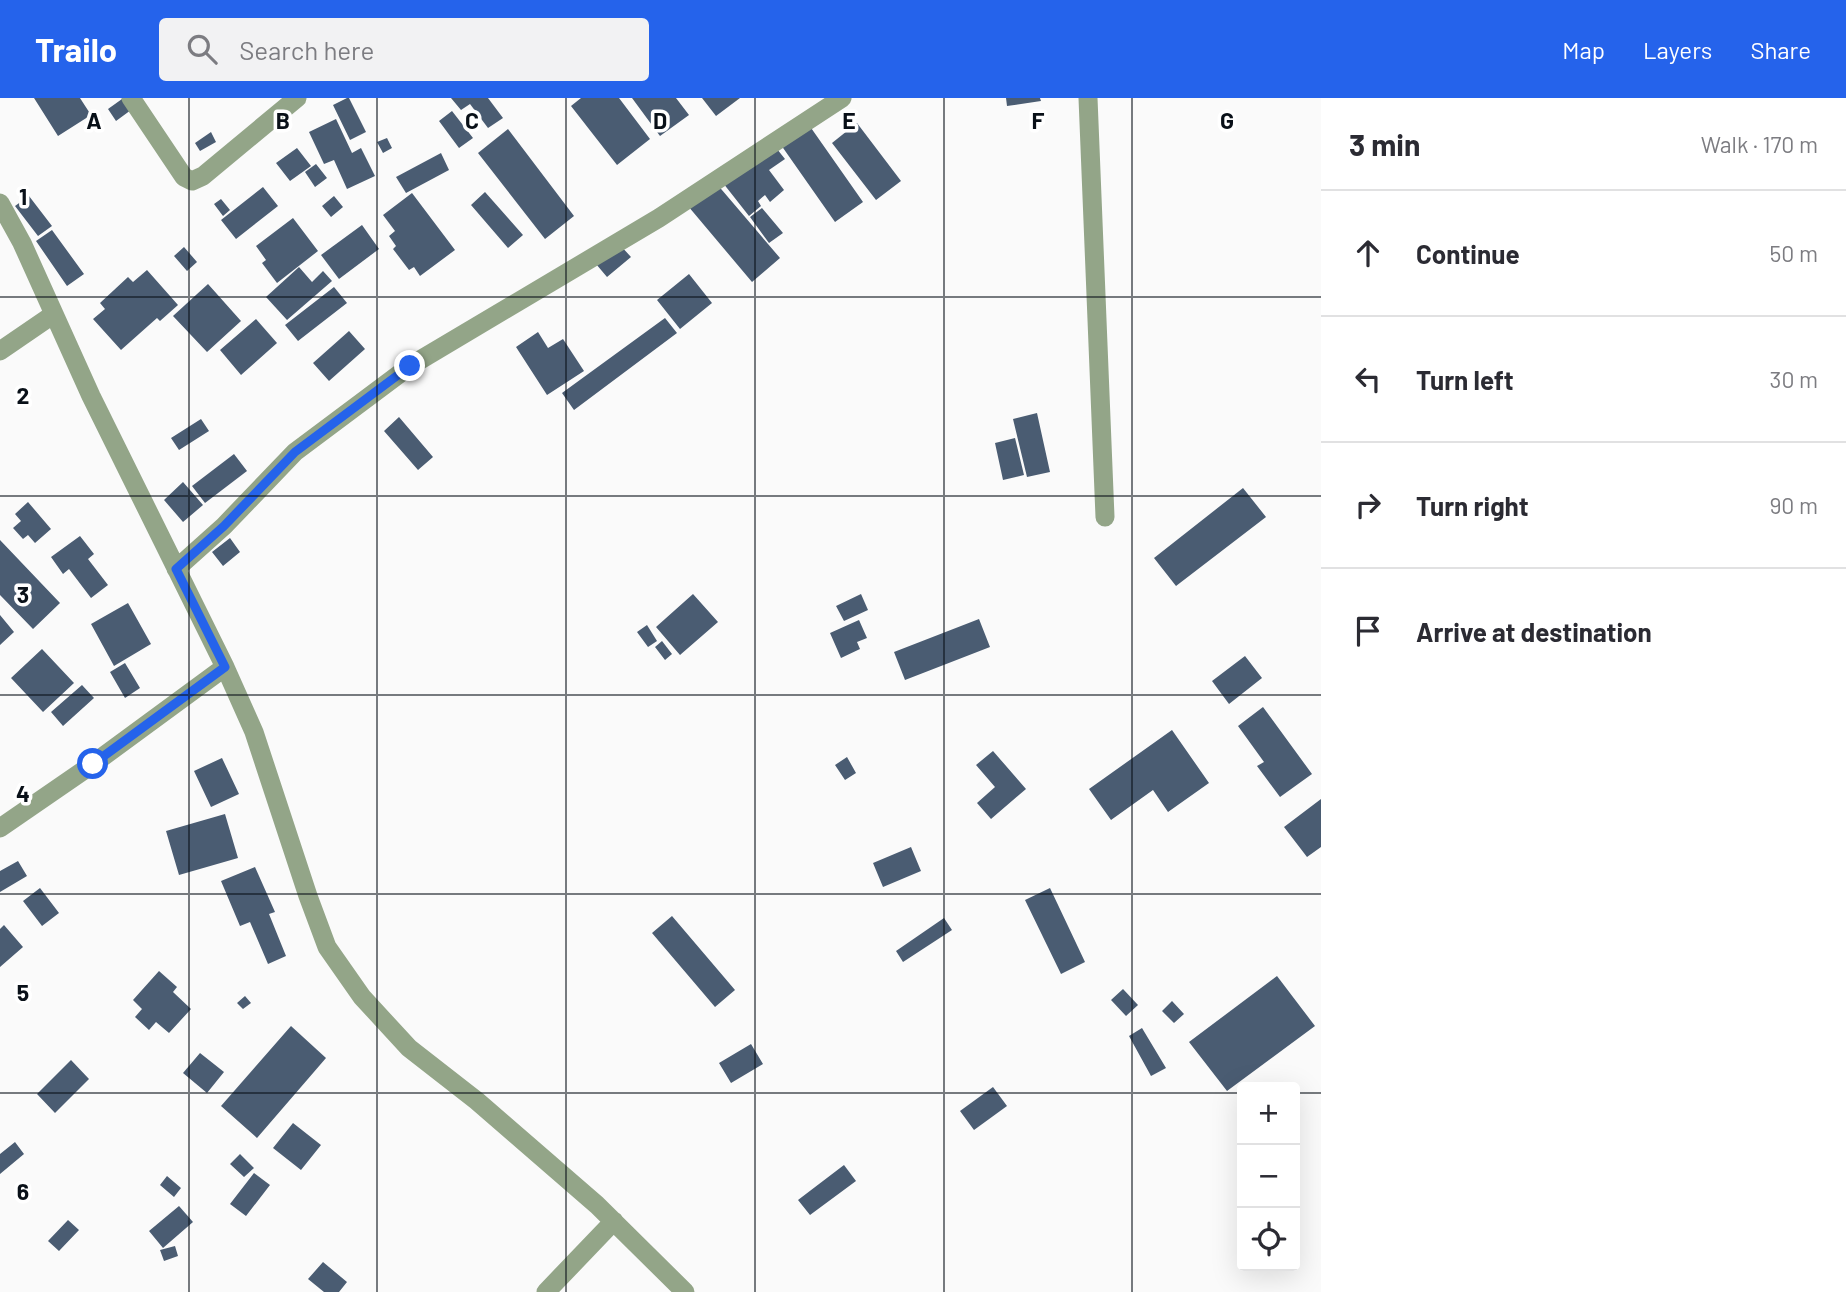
<!DOCTYPE html>
<html lang="en">
<head>
<meta charset="utf-8">
<style>
	:root { --surface:#fff; --page:#f2f2f3; --text:#2b2b33; --muted:#7c7c81; --line:#e1e1e2; --accent:#2563eb }
	body { margin:0; font-family:Barlow,sans-serif; background:var(--page); color:var(--text) }
	.controls { position:absolute; right:21px; bottom:21px; display:grid; overflow:hidden; border-radius:7px; box-shadow:0 7px 28px #0002 }
	.controls button { width:63px; height:63px; display:grid; place-items:center; padding:0; border:0; border-bottom:2px solid var(--line); background:var(--surface); color:var(--text); font:35px sans-serif }
	.stop { position:absolute; width:21px; height:21px; margin:-16px; border:5px solid #2563eb; border-radius:50%; background:#fff }
	.stop.end { background:#2563eb; border-color:#fff; box-shadow:0 2px 7px #0008 }
	.list { margin:0; padding:0; list-style:none }
	h2 { display:flex; justify-content:space-between; align-items:center; height:91px; margin:0; padding:0 28px; font-size:30px }
	h2 small { font-size:23px; font-weight:400; color:var(--muted) }
	.list li { display:grid; grid-template-columns:46px 1fr auto; gap:21px; align-items:center; box-sizing:border-box; height:126px; padding:0 28px; border-top:2px solid var(--line) }
	.list b { display:block; font-size:26px; white-space:nowrap }
	.list em { font-size:23px; font-style:normal; color:var(--muted) }
	.icon { flex:none; width:38px; height:38px; fill:none; stroke:currentColor; stroke-width:2; stroke-linecap:round; stroke-linejoin:round }
	.map { position:relative; flex:none; width:1321px; height:1194px; overflow:hidden }
	header { display:flex; align-items:center; gap:42px; box-sizing:border-box; height:98px; padding:0 35px; background:var(--accent); color:#fff }
	header strong { font-size:33px }
	nav { display:flex; gap:38px; margin-inline-start:auto; font-size:24px }
	.search { width:490px; height:63px; background:var(--page); display:flex; align-items:center; gap:18px; box-sizing:border-box; padding:0 24px; border-radius:7px; color:var(--muted); font-size:26px }
	main { display:flex }
	aside { flex:1; background:var(--surface) }
	.map>svg:first-child { display:block }
	.building { fill:#4a5c72 }
	.lines { fill:none; stroke-linecap:round; stroke-linejoin:round }
	.street { stroke:#93a588; stroke-width:19 }
	.route { stroke:#2563eb; stroke-width:9 }
	.grid { fill:none; stroke:#091018; stroke-width:2; stroke-opacity:0.55 }
	.grid-label { font-size:23px; text-anchor:middle; font-weight:bold; fill:#091018; stroke:#fff; stroke-width:7; stroke-linejoin:round; paint-order:stroke }
</style>
</head>
<body>
<header>
<strong>Trailo</strong>
<div class="search"><svg class="icon" aria-label="search" viewBox="0 0 24 24"><circle cx="10" cy="10" r="6"/><path d="M15 15l6 6"/></svg>Search here</div>
<nav><a>Map</a><a>Layers</a><a>Share</a></nav>
</header>
<main>
<div class="map">
<svg width="1321" height="1194" viewBox="0 0 1321 1194">
	<rect width="100%" height="100%" fill="#fafafa"/>
	<path class="building" d="M 34,0 L 80,0 L 91,17 L 58,38 Z
		M 347,0 L 349,0 L 366,34 L 350,42 L 333,7 Z
		M 451,0 L 488,0 L 503,20 L 488,30 L 470,6 L 461,12 Z
		M 581,0 L 619,0 L 650,41 L 617,67 L 571,8 Z
		M 632,0 L 676,0 L 689,17 L 660,38 Z
		M 702,0 L 740,0 L 716,18 Z
		M 1006,0 L 1040,0 L 1041,3 L 1007,8 Z
		M 122,1 L 131,12 L 116,23 L 108,11 Z
		M 452,13 L 473,40 L 459,50 L 439,23 Z
		M 336,21 L 352,55 L 361,50 L 375,78 L 347,91 L 334,62 L 324,66 L 309,34 Z
		M 857,25 L 901,83 L 876,102 L 832,45 Z
		M 809,27 L 863,104 L 835,124 L 781,47 Z
		M 508,31 L 574,118 L 545,141 L 478,55 Z
		M 211,34 L 216,44 L 200,53 L 195,45 Z
		M 387,40 L 392,50 L 383,55 L 377,44 Z
		M 773,46 L 785,61 L 769,72 L 784,92 L 770,104 L 765,97 L 758,103 L 761,108 L 749,118 L 723,85 Z
		M 297,50 L 311,68 L 290,83 L 276,65 Z
		M 441,55 L 449,72 L 406,95 L 396,79 Z
		M 316,66 L 327,80 L 315,89 L 305,74 Z
		M 716,85 L 780,160 L 752,184 L 688,108 Z
		M 263,89 L 278,108 L 236,141 L 221,122 Z
		M 485,94 L 523,137 L 508,150 L 471,107 Z
		M 412,95 L 455,152 L 420,178 L 414,169 L 409,172 L 393,151 L 396,148 L 389,138 L 395,133 L 383,117 Z
		M 29,98 L 52,128 L 38,138 L 15,108 Z
		M 334,98 L 343,109 L 331,119 L 322,108 Z
		M 221,101 L 230,112 L 223,118 L 214,106 Z
		M 762,110 L 783,135 L 769,145 L 750,119 Z
		M 293,120 L 318,153 L 277,185 L 262,165 L 266,162 L 256,148 Z
		M 362,127 L 379,151 L 339,181 L 321,157 Z
		M 52,132 L 84,176 L 67,188 L 36,143 Z
		M 620,147 L 631,159 L 607,179 L 596,166 Z
		M 184,149 L 197,164 L 187,173 L 174,158 Z
		M 299,169 L 312,184 L 323,173 L 332,183 L 287,222 L 266,199 Z
		M 147,172 L 178,207 L 160,223 L 157,220 L 121,252 L 93,221 L 105,211 L 100,205 L 128,179 L 133,184 Z
		M 689,176 L 712,205 L 680,231 L 657,202 Z
		M 208,186 L 241,223 L 207,254 L 173,218 Z
		M 334,189 L 347,205 L 298,243 L 285,227 Z
		M 665,220 L 677,235 L 574,312 L 562,295 Z
		M 256,221 L 277,245 L 241,277 L 220,252 Z
		M 349,233 L 365,251 L 329,283 L 313,265 Z
		M 538,234 L 548,250 L 563,241 L 584,273 L 547,297 L 516,249 Z
		M 1037,315 L 1050,374 L 1027,379 L 1013,321 Z
		M 399,319 L 433,359 L 418,372 L 384,333 Z
		M 201,321 L 209,333 L 179,352 L 171,340 Z
		M 1015,340 L 1024,377 L 1003,382 L 995,345 Z
		M 234,356 L 247,373 L 205,405 L 192,388 Z
		M 183,384 L 203,407 L 183,424 L 164,402 Z
		M 1243,390 L 1266,419 L 1176,488 L 1154,460 Z
		M 28,404 L 51,431 L 35,445 L 28,437 L 23,441 L 13,430 L 21,423 L 15,416 Z
		M 80,438 L 94,456 L 88,461 L 108,487 L 91,500 L 69,471 L 63,476 L 51,459 Z
		M 230,440 L 240,454 L 223,468 L 212,454 Z
		M 0,442 L 60,505 L 33,531 L 0,497 Z
		M 693,496 L 718,524 L 680,557 L 656,529 Z
		M 861,496 L 868,512 L 844,523 L 836,508 Z
		M 128,505 L 151,546 L 114,568 L 91,526 Z
		M 0,517 L 14,534 L 0,547 Z
		M 979,521 L 990,549 L 905,582 L 894,554 Z
		M 859,522 L 867,540 L 857,544 L 860,551 L 841,560 L 830,535 Z
		M 647,527 L 657,543 L 648,549 L 637,534 Z
		M 662,543 L 672,556 L 665,562 L 655,549 Z
		M 42,551 L 74,585 L 43,614 L 11,580 Z
		M 1245,558 L 1262,580 L 1229,606 L 1212,583 Z
		M 125,565 L 140,590 L 125,600 L 110,574 Z
		M 82,587 L 94,600 L 63,628 L 51,614 Z
		M 1263,609 L 1312,676 L 1280,699 L 1257,668 L 1264,664 L 1238,628 Z
		M 1172,632 L 1209,685 L 1168,714 L 1153,692 L 1111,722 L 1089,691 Z
		M 993,653 L 1026,691 L 991,721 L 977,705 L 995,689 L 976,667 Z
		M 847,659 L 856,675 L 845,682 L 835,667 Z
		M 222,660 L 239,696 L 211,709 L 194,673 Z
		M 1321,701 L 1321,749 L 1307,759 L 1284,729 Z
		M 225,716 L 238,760 L 179,777 L 166,733 Z
		M 911,749 L 921,773 L 883,789 L 873,765 Z
		M 18,763 L 27,778 L 0,794 L 0,773 Z
		M 255,769 L 275,814 L 269,816 L 286,858 L 268,866 L 250,824 L 240,828 L 221,783 Z
		M 40,790 L 59,815 L 42,828 L 23,803 Z
		M 1050,790 L 1085,864 L 1061,876 L 1025,802 Z
		M 672,818 L 735,892 L 715,909 L 652,835 Z
		M 944,820 L 952,832 L 903,864 L 896,853 Z
		M 4,827 L 23,849 L 0,869 L 0,831 Z
		M 159,873 L 177,889 L 173,894 L 191,911 L 169,935 L 156,924 L 149,932 L 135,919 L 142,911 L 133,902 Z
		M 1277,878 L 1315,928 L 1227,993 L 1189,944 Z
		M 1123,891 L 1138,907 L 1126,918 L 1111,902 Z
		M 245,898 L 251,905 L 243,911 L 237,905 Z
		M 1172,903 L 1184,916 L 1174,925 L 1162,913 Z
		M 291,928 L 326,960 L 257,1040 L 221,1008 Z
		M 1142,930 L 1166,970 L 1151,978 L 1129,938 Z
		M 751,946 L 763,966 L 731,985 L 719,965 Z
		M 200,955 L 224,974 L 207,995 L 183,975 Z
		M 71,962 L 89,981 L 55,1015 L 37,996 Z
		M 993,989 L 1007,1008 L 974,1032 L 960,1013 Z
		M 293,1025 L 321,1047 L 301,1072 L 273,1050 Z
		M 15,1044 L 24,1056 L 0,1076 L 0,1056 Z
		M 240,1056 L 254,1070 L 244,1079 L 230,1066 Z
		M 844,1067 L 856,1083 L 810,1117 L 798,1102 Z
		M 254,1075 L 270,1087 L 246,1118 L 230,1106 Z
		M 167,1078 L 181,1090 L 174,1099 L 160,1087 Z
		M 179,1108 L 193,1124 L 163,1150 L 149,1133 Z
		M 68,1122 L 79,1132 L 59,1153 L 48,1143 Z
		M 175,1148 L 178,1158 L 164,1163 L 160,1152 Z
		M 323,1164 L 347,1184 L 339,1194 L 324,1194 L 308,1181 Z"/>
	<g class="lines">
		<path class="street" d="M 131,0 L 184,79 L 192,83 L 203,78 L 297,0
			M 1088,0 L 1105,419
			M 0,105 L 22,145 L 91,298 L 225,569 L 254,634 L 308,798 L 327,849 L 362,899 L 409,950 L 477,1003 L 597,1107 L 685,1194
			M 0,253 L 54,216
			M 176,471 L 224,428 L 295,354 L 410,268 L 659,120 L 842,0
			M 0,730 L 93,666 L 225,569
			M 546,1194 L 614,1123"/>
	</g>
	<g class="lines">
		<path class="route" d="M 93,666 L 225,569 L 176,471 L 224,428 L 295,354 L 410,268"/>
	</g>
	<path class="grid" d="M 189,0 L 189,1194M 377,0 L 377,1194M 566,0 L 566,1194M 755,0 L 755,1194M 944,0 L 944,1194M 1132,0 L 1132,1194M 0,199 L 1321,199M 0,398 L 1321,398M 0,597 L 1321,597M 0,796 L 1321,796M 0,995 L 1242,995M 1295,995 L 1321,995"/>
	<g class="grid-label">
		<text x="94" y="31">A</text>
		<text x="283" y="31">B</text>
		<text x="472" y="31">C</text>
		<text x="660" y="31">D</text>
		<text x="849" y="31">E</text>
		<text x="1038" y="31">F</text>
		<text x="1227" y="31">G</text>
		<text x="23" y="107">1</text>
		<text x="23" y="306">2</text>
		<text x="23" y="505">3</text>
		<text x="23" y="704">4</text>
		<text x="23" y="903">5</text>
		<text x="23" y="1102">6</text>
	</g>
</svg>
<div class="controls">
<button>+</button>
<button>−</button>
<button><svg class="icon" aria-label="locate" viewBox="0 0 24 24"><circle cx="12" cy="12" r="6"/><path d="M12 2v4M12 18v4M2 12h4M18 12h4"/></svg></button>
</div>
<div class="stop" style="left:93px;top:666px"></div>
<div class="stop end" style="left:410px;top:268px"></div>
</div>
<aside>
<h2>3 min<small>Walk · 170 m</small></h2>
<ul class="list">
<li><svg class="icon" aria-label="ahead" viewBox="0 0 24 24"><path d="M12 20V5M6 11l6-6 6 6"/></svg><div><b>Continue</b></div><em>50 m</em></li>
<li><svg class="icon" aria-label="left" viewBox="0 0 24 24"><path d="M17 20v-9H6M10 6l-5 5 5 5"/></svg><div><b>Turn left</b></div><em>30 m</em></li>
<li><svg class="icon" aria-label="right" viewBox="0 0 24 24"><path d="M7 20v-9h11M14 6l5 5-5 5"/></svg><div><b>Turn right</b></div><em>90 m</em></li>
<li><svg class="icon" aria-label="arrive" viewBox="0 0 24 24"><path d="M6 21V4h12l-3 4 3 4H6"/></svg><div><b>Arrive at destination</b></div></li>
</ul>
</aside>
</main>
</body>
</html>
